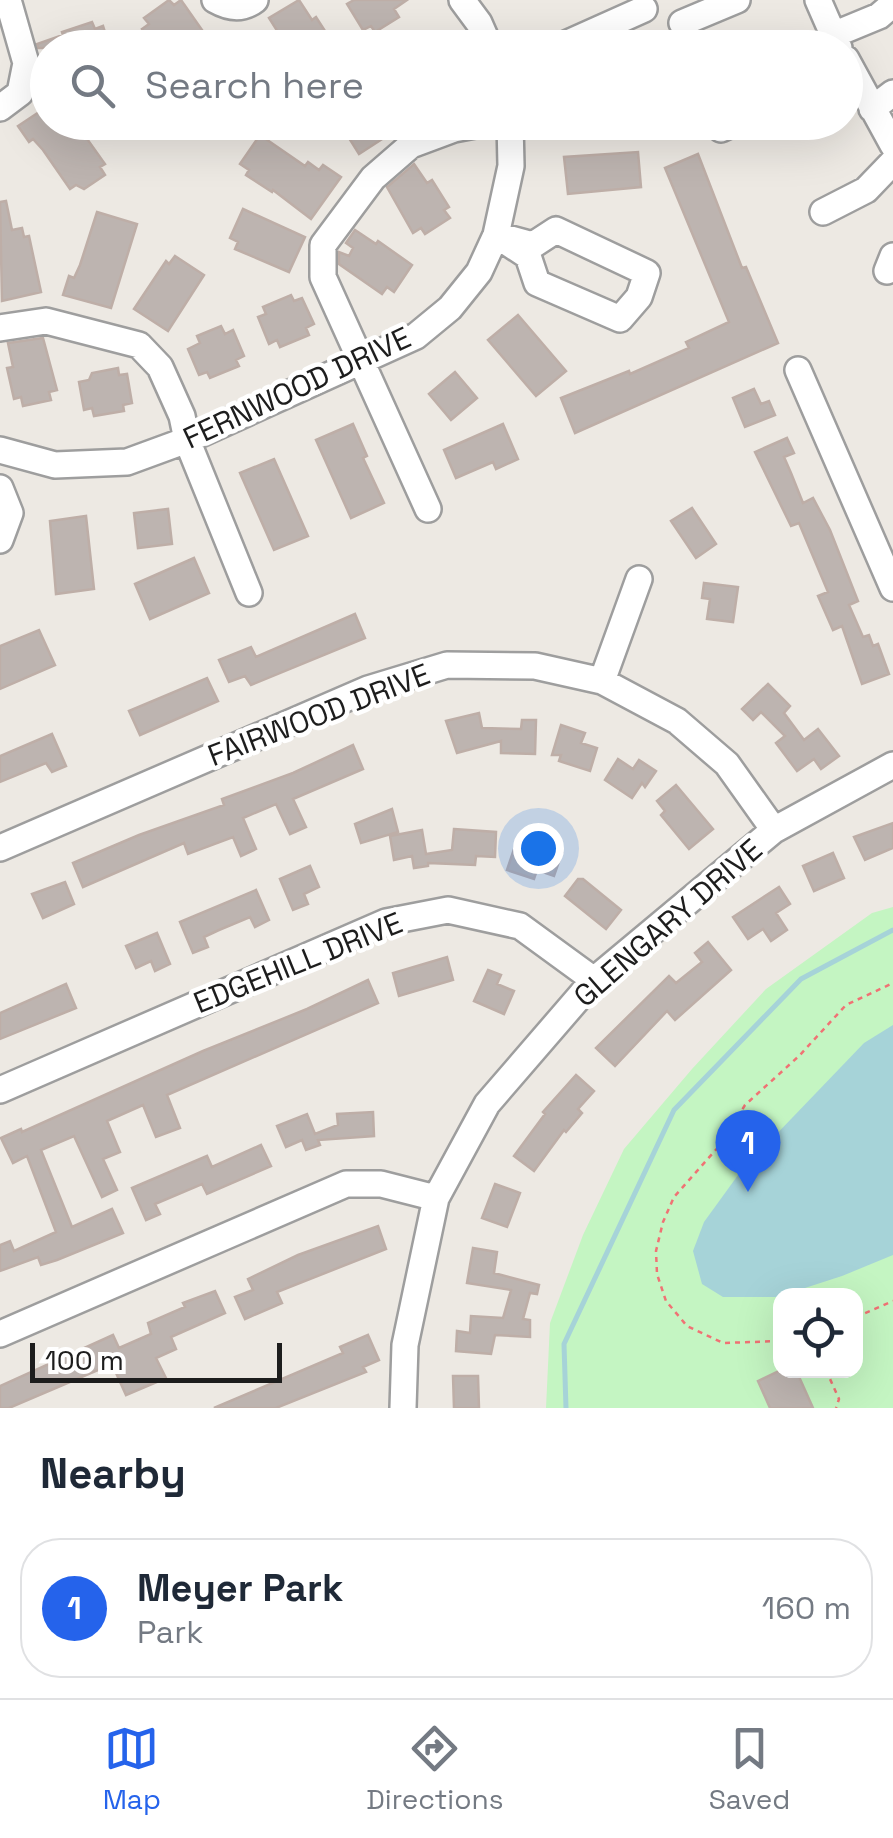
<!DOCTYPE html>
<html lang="en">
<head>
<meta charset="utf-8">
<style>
	:root { --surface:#fff; --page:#f2f2f3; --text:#1f2937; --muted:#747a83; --line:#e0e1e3; --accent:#2563eb }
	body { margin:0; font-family:"Space Grotesk",sans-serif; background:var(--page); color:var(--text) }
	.controls { position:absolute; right:30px; bottom:30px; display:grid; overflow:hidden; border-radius:20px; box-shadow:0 10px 40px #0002 }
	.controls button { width:90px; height:90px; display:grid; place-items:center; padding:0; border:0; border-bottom:2px solid var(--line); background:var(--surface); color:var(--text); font:50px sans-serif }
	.scale { position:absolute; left:30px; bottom:25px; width:252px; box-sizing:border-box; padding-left:10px; border:5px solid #1d1d1d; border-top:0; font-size:28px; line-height:35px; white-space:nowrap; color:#1d1d1d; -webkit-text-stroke:8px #fff; paint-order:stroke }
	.you { position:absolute; left:538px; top:848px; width:35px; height:35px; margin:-25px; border:8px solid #fff; border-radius:50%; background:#1a73e8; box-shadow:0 0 0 15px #1a73e833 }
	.badge { display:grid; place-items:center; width:65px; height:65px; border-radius:50%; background:var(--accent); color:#fff; font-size:32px; font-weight:700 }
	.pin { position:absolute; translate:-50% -82px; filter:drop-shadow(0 2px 5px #0008) }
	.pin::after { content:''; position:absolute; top:52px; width:35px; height:30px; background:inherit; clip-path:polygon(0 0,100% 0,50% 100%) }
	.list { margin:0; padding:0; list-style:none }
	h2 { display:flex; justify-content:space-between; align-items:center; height:130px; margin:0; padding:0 40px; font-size:42px }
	h2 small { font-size:32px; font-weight:400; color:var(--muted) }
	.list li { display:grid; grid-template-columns:65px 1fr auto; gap:30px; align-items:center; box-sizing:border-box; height:140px; margin:0 20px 20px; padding:0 20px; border:2px solid var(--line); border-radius:40px }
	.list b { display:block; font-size:38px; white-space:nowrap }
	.list p { margin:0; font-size:32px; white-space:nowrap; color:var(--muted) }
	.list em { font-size:32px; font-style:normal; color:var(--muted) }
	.icon { flex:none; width:55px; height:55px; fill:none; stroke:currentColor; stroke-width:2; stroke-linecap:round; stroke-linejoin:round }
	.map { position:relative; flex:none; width:893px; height:1408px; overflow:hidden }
	.search { position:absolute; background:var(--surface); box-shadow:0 10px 40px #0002; left:30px; right:30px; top:30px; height:110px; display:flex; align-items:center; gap:25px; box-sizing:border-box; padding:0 35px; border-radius:55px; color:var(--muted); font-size:38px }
	.sheet { height:290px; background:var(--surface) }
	nav { display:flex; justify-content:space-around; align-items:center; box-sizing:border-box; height:140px; border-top:2px solid var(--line); background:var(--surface); font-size:28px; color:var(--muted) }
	nav a { display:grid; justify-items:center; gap:5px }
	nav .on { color:var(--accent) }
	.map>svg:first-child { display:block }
	.park { fill:#c4f5c2; fill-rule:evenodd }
	.water { fill:#a6d3d8 }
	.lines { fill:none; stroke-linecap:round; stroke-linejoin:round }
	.stream { stroke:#a6d3d8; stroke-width:5 }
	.building { fill:#bdb4b0; stroke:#beaea7; stroke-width:2.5 }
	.minor-casing { stroke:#9e9e9e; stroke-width:30 }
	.path { stroke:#f07274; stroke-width:2.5; stroke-dasharray:5 5; stroke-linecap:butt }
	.minor { stroke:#fff; stroke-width:25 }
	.labels { text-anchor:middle; stroke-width:9; stroke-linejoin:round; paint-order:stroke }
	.street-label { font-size:30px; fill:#1d1d1d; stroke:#fff }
</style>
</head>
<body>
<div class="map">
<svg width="893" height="1408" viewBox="0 0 893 1408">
	<rect width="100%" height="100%" fill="#ede9e3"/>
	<path class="park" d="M 893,907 L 893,1408 L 546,1408 L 550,1323 L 583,1235 L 624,1149 L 692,1069 L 766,989 L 872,913 ZM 780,1296 L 856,1296 L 856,1370 L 780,1370 Z"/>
	<path class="water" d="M 893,1025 L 893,1255 L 842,1276 L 777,1297 L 723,1297 L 702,1284 L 693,1251 L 704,1222 L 741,1171 L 864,1043 Z"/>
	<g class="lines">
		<path class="stream" d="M 566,1408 L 564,1344 L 674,1110 L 801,979 L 893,930"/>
	</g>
	<path class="building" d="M 169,0 L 174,5 L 181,0 L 202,30 L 178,48 L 155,48 L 142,29 L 149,24 L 144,18 Z
		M 299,0 L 312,20 L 316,17 L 336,48 L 288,48 L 269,18 Z
		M 354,0 L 407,0 L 394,9 L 399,17 L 375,32 L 371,26 L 363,30 L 347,4 Z
		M 92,22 L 95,29 L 103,26 L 110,48 L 38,48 L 37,44 L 63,35 L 62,32 Z
		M 48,106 L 48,122 L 75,122 L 105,164 L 100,167 L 105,175 L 84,189 L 76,185 L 70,189 L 43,150 L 33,139 L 29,142 L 18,126 Z
		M 339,122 L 382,122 L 390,134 L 359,154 Z
		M 260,135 L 305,166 L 308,162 L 319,170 L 323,165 L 341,177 L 311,219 L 273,190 L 272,192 L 246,175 L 249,170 L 240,164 Z
		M 638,152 L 641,187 L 568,194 L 564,157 Z
		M 698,154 L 742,268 L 746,267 L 778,343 L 575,433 L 561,398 L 629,371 L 630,374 L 689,348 L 686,342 L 729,322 L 665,168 Z
		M 414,164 L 427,183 L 432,180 L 449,207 L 444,210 L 450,218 L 425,234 L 421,228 L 413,233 L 387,187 Z
		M 6,201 L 12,230 L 22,228 L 24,237 L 29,236 L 41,292 L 2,301 L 0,202 Z
		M 243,209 L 305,237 L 289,272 L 235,249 L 238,242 L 230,238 Z
		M 97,212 L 137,224 L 111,308 L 63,295 L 69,276 L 74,278 L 80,265 Z
		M 355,230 L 376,244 L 378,241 L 412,265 L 394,292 L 387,287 L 382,294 L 339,264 L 339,252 L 349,256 L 353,248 L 346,243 Z
		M 175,256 L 204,275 L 168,331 L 134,309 L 166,261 L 169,264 Z
		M 291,295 L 294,301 L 302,298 L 314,324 L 306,328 L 309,335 L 280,347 L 277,340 L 269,344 L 258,317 L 266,314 L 263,307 Z
		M 518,315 L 566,371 L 536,396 L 488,340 Z
		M 221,326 L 225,334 L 233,330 L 244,356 L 236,360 L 239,366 L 210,378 L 207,372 L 199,375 L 188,349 L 200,343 L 197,336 Z
		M 43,338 L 57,390 L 49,392 L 51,400 L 23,406 L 21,397 L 14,399 L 7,368 L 13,367 L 8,343 Z
		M 118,368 L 119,375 L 127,374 L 132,403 L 123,405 L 124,411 L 94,416 L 92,408 L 84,410 L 79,382 L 89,380 L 92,373 Z
		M 455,372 L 477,398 L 451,420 L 429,394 Z
		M 754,389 L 761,404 L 769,401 L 775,415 L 745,427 L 733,398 Z
		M 353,424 L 367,456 L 363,458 L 384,503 L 351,518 L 316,440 Z
		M 503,424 L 518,459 L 496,469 L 493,462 L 456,478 L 444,450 Z
		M 787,438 L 794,453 L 784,457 L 791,473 L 803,503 L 813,498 L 830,530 L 858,601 L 849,605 L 863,637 L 869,635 L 873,646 L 878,644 L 889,674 L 862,684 L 842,626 L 833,630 L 818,596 L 828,592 L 799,523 L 791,526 L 755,452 Z
		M 274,459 L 308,536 L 274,550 L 240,473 Z
		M 692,508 L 716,544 L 696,558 L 671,521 Z
		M 168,509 L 172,544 L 138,548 L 134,513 Z
		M 86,516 L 94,589 L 56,594 L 50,521 Z
		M 194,558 L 209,593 L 150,619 L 135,584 Z
		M 704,583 L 738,587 L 733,622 L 707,619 L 710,599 L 702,598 Z
		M 355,614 L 365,638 L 251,685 L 245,676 L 229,682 L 219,660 L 251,647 L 256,657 Z
		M 39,630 L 55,665 L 0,689 L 0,646 Z
		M 207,678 L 218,701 L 140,735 L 129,711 Z
		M 768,684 L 790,706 L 784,713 L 804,740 L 818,729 L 839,756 L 821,769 L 814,759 L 797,771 L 776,743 L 785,736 L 761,712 L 753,720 L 742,709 Z
		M 479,713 L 482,728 L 521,729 L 522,720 L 536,720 L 535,754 L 501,753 L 501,741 L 457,753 L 446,721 Z
		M 561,725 L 585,733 L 581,743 L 597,748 L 590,771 L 559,761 L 561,755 L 552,755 Z
		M 52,734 L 66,766 L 52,772 L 46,763 L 0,782 L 0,756 Z
		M 353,745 L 363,769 L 293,799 L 306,827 L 290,834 L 276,804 L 243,818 L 256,849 L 241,856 L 233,837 L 188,854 L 184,843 L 83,887 L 73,863 L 139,835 L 224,805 L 222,799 L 293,773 Z
		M 618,759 L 633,769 L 639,760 L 656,771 L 645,787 L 642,783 L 632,798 L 605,780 Z
		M 676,785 L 713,829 L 689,849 L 661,815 L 665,811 L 657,801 Z
		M 392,809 L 398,832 L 361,843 L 355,824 Z
		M 893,823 L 893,848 L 865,860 L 854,837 Z
		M 454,829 L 496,832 L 495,857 L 476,856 L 475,865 L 428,863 L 428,866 L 414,868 L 412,856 L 394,860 L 390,836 L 422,830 L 426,854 L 452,850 Z
		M 544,835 L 558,840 L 554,851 L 562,853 L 554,876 L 537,870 L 534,879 L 507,870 L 517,840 L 539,848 Z
		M 833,853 L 844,878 L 814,891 L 803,866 Z
		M 310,866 L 319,887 L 304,894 L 308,904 L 293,910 L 280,879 Z
		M 578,879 L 583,879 L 621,910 L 606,929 L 565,896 Z
		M 65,882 L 74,904 L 43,918 L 32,894 Z
		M 779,887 L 790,904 L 776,913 L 787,930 L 771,941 L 763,929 L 748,939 L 733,917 Z
		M 256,890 L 269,920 L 255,927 L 250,917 L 219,930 L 204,937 L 208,947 L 193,953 L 180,922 Z
		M 157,933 L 170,964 L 155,971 L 151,961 L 136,968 L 126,946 Z
		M 708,942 L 731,970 L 675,1020 L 667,1011 L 615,1066 L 596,1048 L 669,976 L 676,983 L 702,962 L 695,953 Z
		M 447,957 L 453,980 L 399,996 L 393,973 Z
		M 488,970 L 501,975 L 497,984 L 514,991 L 504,1014 L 474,1001 Z
		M 368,980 L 378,1003 L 167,1095 L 180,1128 L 156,1137 L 143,1105 L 107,1121 L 120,1152 L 103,1159 L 117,1190 L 102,1197 L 74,1136 L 41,1150 L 72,1227 L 112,1209 L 123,1233 L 57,1260 L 41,1265 L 38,1257 L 0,1271 L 0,1245 L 10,1241 L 14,1251 L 56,1232 L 27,1156 L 13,1163 L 1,1138 L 21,1129 L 22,1132 L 203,1051 L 307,1009 Z
		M 66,984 L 76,1008 L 0,1039 L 0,1013 Z
		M 576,1075 L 594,1091 L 578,1109 L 582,1113 L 566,1132 L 564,1130 L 534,1171 L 514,1156 L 545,1114 L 543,1112 Z
		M 373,1112 L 374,1136 L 318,1140 L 320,1145 L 306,1150 L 302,1140 L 286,1147 L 277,1126 L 307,1114 L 315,1134 L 338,1125 L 337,1114 Z
		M 261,1145 L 271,1166 L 207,1194 L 202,1184 L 155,1204 L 160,1214 L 146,1220 L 132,1188 L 207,1156 L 212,1167 Z
		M 495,1184 L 520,1193 L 507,1227 L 482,1218 Z
		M 378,1226 L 386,1249 L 277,1292 L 282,1303 L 245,1319 L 235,1297 L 253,1290 L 248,1279 L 298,1255 Z
		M 473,1248 L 497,1252 L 494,1273 L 539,1285 L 537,1294 L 530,1293 L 523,1319 L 530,1320 L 530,1337 L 495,1335 L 491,1354 L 456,1351 L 457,1331 L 470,1333 L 471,1316 L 503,1318 L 511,1290 L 467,1283 Z
		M 215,1291 L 225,1313 L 171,1337 L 176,1349 L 156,1358 L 166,1378 L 126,1395 L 112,1364 L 9,1408 L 0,1408 L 0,1386 L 113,1335 L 119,1348 L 151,1334 L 148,1323 L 185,1307 L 183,1303 Z
		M 368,1335 L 379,1360 L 363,1367 L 366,1372 L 276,1408 L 214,1408 L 343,1353 L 340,1347 Z
		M 781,1370 L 796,1370 L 813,1408 L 770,1408 L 758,1381 Z
		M 453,1376 L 478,1376 L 479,1408 L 454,1408 Z"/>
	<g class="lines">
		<g class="minor-casing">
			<path id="minor" d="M 215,0 C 229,8 242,10 255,0
				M 462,0 L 479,23 L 490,48
				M 818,0 L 839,48
				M 682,23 L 737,0
				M 833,35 L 879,16 L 893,4
				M 557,48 L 644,9
				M 846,59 L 893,145
				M 0,108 L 20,93 L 26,63 L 8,0
				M 872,109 L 893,93
				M 721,129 L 736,122
				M 823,212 L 866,190 L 893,162
				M 556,230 L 647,273 L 639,297 L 620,319 L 537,283 L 528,256 L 496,235 L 533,245 Z
				M 887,271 L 893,256
				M 0,328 L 46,321 L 139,345 L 160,367 L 182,416 L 187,440 L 249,593
				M 798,370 L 893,588
				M 0,450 L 55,465 L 127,462 L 187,440 L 416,336 L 450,308 L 479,272 L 496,235 L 511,166 L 510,122
				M 0,488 L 10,513 L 0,540
				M 428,509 L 323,277 L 323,245 L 373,178 L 411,145 L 454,129 L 491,122
				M 602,681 L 639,579
				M 0,848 L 368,689 L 447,665 L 535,666 L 602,681 L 677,721 L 727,764 L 774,830
				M 0,1090 L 386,922 L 448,910 L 520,926 L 594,980
				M 0,1334 L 346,1184 L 381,1184 L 436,1198
				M 403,1408 L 405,1345 L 436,1198 L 487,1104 L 594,980 L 774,830 L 893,765"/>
		</g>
		<path class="path" d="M 856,1317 L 893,1301
			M 780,1341 L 723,1343 L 687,1326 L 666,1301 L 657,1274 L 656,1251 L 663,1222 L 674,1197 L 721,1144 L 745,1105 L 799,1056 L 846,1005 L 893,983
			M 826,1370 L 839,1399 L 836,1408"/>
		<use href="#minor" class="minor"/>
	</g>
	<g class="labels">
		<g class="street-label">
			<text transform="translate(297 388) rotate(-25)" y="10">FERNWOOD DRIVE</text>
			<text transform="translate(319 715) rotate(-21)" y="10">FAIRWOOD DRIVE</text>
			<text transform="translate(668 923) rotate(-41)" y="10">GLENGARY DRIVE</text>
			<text transform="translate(298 963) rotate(-22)" y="10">EDGEHILL DRIVE</text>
		</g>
	</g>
</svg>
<div class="controls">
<button><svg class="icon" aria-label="locate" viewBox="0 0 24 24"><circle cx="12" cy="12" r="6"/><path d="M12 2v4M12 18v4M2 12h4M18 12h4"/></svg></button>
</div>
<div class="scale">100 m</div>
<div class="you"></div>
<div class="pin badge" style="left:748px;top:1192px">1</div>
<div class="search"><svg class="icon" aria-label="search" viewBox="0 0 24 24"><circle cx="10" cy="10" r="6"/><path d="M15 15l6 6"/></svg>Search here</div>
</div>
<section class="sheet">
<h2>Nearby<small></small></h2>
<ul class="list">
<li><span class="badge">1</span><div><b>Meyer Park</b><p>Park</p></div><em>160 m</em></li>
</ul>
</section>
<nav>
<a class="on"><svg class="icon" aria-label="map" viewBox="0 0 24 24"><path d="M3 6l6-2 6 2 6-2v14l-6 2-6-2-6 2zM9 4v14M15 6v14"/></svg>Map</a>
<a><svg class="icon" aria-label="directions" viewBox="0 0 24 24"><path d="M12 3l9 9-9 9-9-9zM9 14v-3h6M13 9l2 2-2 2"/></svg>Directions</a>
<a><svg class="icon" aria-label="saved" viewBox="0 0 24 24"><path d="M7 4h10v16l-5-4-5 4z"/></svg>Saved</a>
</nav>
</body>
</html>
